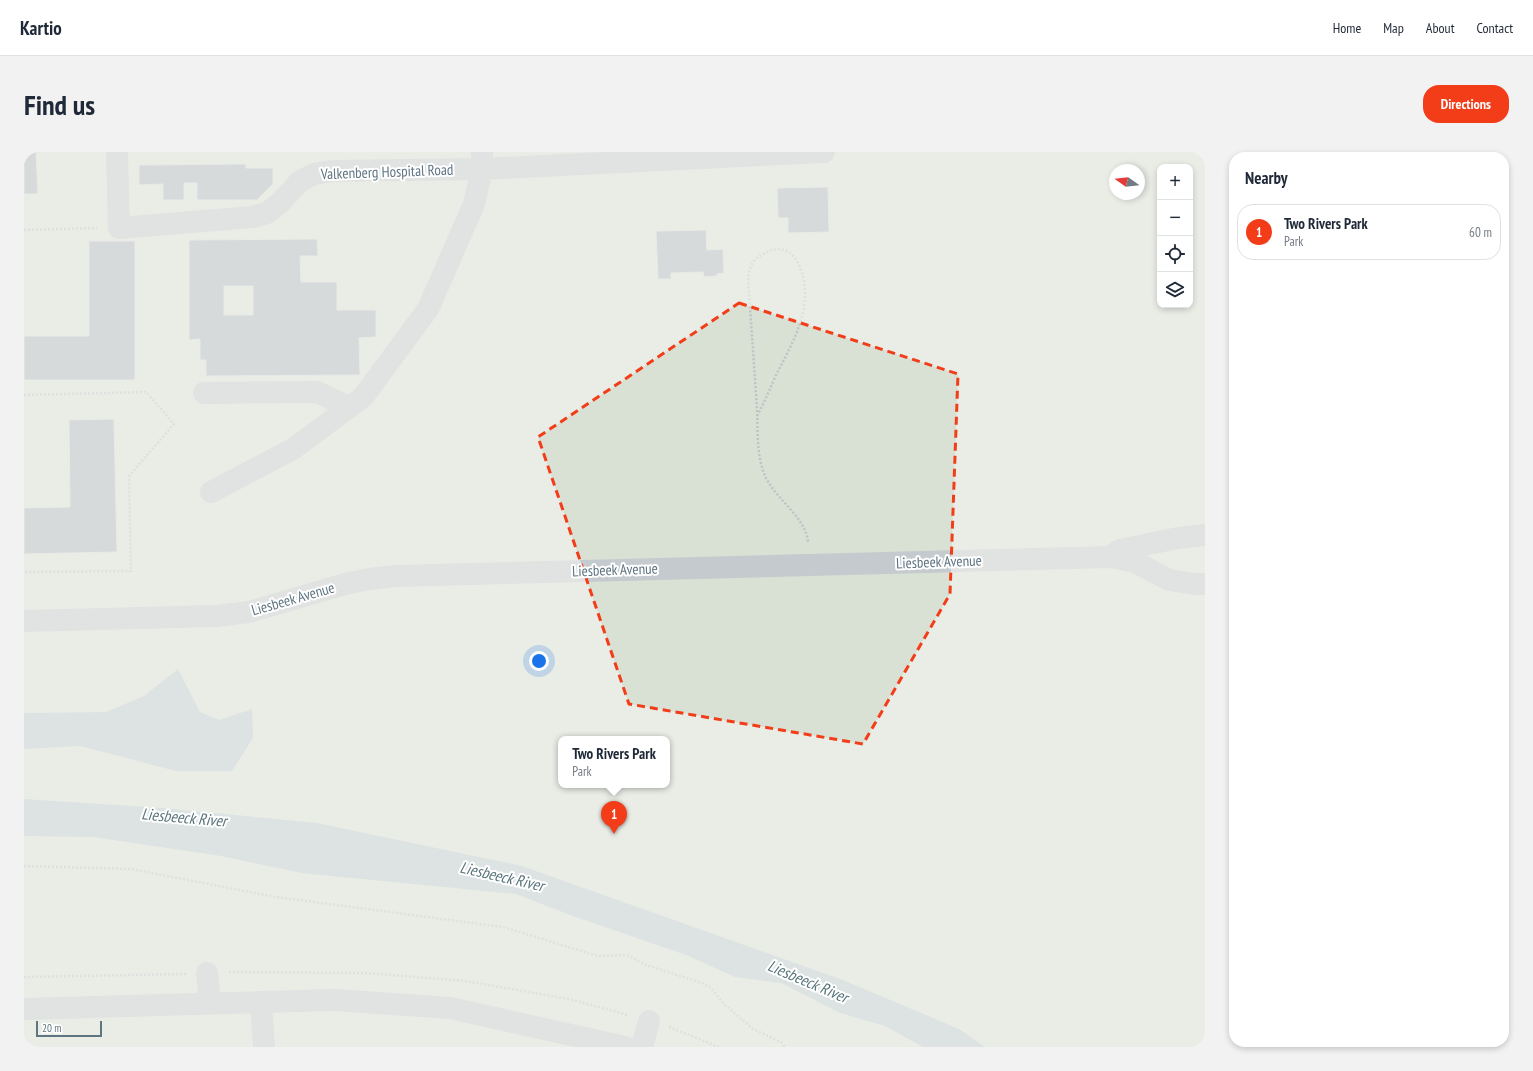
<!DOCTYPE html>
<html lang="en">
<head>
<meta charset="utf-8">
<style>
	:root { --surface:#fff; --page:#f2f2f3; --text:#1f2937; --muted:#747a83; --line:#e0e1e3; --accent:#f33c18 }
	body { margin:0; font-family:"PT Sans Narrow",sans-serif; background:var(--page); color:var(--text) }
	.controls { position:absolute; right:12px; top:12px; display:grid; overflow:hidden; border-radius:8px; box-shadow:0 2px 6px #0003 }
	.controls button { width:36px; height:36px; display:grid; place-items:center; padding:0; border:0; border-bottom:1px solid var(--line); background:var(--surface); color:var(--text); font:20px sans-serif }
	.compass { position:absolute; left:1085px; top:12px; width:36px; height:36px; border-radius:50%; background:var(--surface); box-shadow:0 2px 6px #0003; rotate:285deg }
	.scale { position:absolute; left:12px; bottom:10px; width:66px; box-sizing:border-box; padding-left:4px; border:2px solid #5f7582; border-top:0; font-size:11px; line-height:14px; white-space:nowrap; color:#5f7582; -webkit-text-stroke:3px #fff; paint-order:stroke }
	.you { position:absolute; left:515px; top:509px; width:14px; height:14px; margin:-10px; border:3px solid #fff; border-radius:50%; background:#1a73e8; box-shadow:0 0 0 6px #1a73e833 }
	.badge { display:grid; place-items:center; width:26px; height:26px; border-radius:50%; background:var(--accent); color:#fff; font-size:13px; font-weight:700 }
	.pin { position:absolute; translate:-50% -33px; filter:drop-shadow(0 1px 2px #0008) }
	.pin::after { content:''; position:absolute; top:21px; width:14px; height:12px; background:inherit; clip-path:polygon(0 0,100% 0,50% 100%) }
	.popup { position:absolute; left:534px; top:584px; width:112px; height:52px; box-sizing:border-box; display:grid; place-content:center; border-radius:8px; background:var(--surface); filter:drop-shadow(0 1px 3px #0005); font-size:13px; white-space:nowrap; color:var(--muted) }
	.popup b { font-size:15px; color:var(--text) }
	.popup::after { content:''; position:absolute; left:50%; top:100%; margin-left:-8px; border:8px solid transparent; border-top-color:var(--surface) }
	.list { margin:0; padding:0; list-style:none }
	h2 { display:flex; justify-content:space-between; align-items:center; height:52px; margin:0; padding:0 16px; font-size:17px }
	h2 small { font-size:13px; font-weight:400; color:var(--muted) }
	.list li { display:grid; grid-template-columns:26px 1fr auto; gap:12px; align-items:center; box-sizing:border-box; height:56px; margin:0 8px 8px; padding:0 8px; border:1px solid var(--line); border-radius:16px }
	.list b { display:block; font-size:15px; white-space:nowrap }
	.list p { margin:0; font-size:13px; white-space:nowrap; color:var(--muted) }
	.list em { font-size:13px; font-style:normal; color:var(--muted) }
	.icon { flex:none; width:22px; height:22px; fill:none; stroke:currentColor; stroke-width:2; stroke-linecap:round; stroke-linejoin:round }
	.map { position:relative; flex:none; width:1181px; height:895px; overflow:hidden; border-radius:16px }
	header { display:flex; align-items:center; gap:24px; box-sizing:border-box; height:56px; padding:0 20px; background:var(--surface); border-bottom:1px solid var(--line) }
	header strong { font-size:19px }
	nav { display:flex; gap:22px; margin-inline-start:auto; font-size:14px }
	.intro { display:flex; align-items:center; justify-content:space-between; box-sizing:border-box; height:96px; padding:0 24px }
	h1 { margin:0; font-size:28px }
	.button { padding:10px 18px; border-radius:16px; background:var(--accent); color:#fff; font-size:14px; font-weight:700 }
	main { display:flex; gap:24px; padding:0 24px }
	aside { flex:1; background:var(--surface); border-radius:16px; box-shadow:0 2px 6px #0003 }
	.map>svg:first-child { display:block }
	.green { fill:#d9e0d4; fill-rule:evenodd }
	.water { fill:#bccbce }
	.building { fill:#adb7bc; stroke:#d9d9d6; fill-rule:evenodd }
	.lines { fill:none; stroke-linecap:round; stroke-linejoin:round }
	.path { stroke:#c0c3c5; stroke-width:2.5; stroke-dasharray:2 2; stroke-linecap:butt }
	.minor { stroke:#c4cacd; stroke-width:22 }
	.marked { fill:none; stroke:#f33c18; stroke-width:3; stroke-dasharray:8 5; stroke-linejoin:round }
	.labels { text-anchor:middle; stroke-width:4; stroke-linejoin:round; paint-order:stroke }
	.street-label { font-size:15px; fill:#5f7582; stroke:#fff }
	.water-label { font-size:16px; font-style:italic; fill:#5a767c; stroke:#fff }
</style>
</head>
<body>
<header>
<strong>Kartio</strong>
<nav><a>Home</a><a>Map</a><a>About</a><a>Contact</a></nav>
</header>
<div class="intro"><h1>Find us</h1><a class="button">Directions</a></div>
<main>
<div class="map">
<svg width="1181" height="895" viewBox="0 0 1181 895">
	<rect width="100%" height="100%" fill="#f7f7f4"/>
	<path class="green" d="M 0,0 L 1181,0 L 1181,895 L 0,895 ZM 1136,15 L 1166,15 L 1166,153 L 1136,153 ZM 1091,18 L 1115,18 L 1115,42 L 1091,42 ZM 537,587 L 643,587 L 643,633 L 537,633 Z"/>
	<path class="water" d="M 154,517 L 176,560 L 195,568 L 228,557 L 229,586 L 208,619 L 152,619 L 56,594 L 0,597 L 0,561 L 82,560 L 120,544 Z
		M 0,647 L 138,656 L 293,671 L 498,714 L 819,828 L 935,877 L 961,895 L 899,895 L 861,874 L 816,861 L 757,831 L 711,825 L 662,803 L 546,763 L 492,742 L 277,721 L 197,704 L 69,685 L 0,684 Z"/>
	<path class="building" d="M 0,0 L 12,0 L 14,42 L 0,42 Z
		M 222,12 L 222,16 L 249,16 L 249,32 L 233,48 L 173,48 L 173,31 L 160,31 L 160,48 L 139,48 L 139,32 L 115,33 L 115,13 Z
		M 804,35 L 805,80 L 764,81 L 764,66 L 754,66 L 753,36 Z
		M 682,78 L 683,98 L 699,97 L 700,121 L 693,122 L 693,124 L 680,125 L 679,120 L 647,121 L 647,127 L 634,127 L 632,79 Z
		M 293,87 L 294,104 L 276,104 L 277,130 L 313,130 L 313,158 L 352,158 L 352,185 L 335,186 L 336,223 L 182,224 L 182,208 L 176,208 L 176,187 L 165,188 L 165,88 ZM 200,134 L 229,134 L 229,163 L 200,163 Z
		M 65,89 L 111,89 L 111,228 L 0,228 L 0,184 L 65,184 Z
		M 90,267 L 93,400 L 0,402 L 0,356 L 46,355 L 45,268 Z"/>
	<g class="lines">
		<path class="path" d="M 0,78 L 73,76
			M 0,243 L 122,240 L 150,272 L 105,324 L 107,419 L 0,420
			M 733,264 C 740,251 746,237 752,223 C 765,198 780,172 781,144 C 782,119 769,84 739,102 C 728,108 726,114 724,126 L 733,256 C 734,279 732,305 742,326 C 753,348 782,366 784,390
			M 0,714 L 107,717 L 252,745 L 479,775 L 574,804 L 598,803 L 605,804 L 619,812 L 678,831 L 687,836 L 700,852 L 729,877 L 757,890 L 761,895
			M 205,820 L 341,821 L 441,829 L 545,847 L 604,863
			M 0,825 L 162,822
			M 645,875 L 695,895"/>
		<path class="minor" d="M 93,0 L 95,76 L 228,65 L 243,61 L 257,50 L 275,30 L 290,22 L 307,19 L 458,17 L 800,0
			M 180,241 L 293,240 L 325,255
			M 187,340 L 269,297 L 339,245 L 404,157 L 450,52 L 458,17 L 458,0
			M 1086,405 L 1096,398 L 1154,386 L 1181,383
			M 0,469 L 192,464 L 225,460 L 321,432 L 345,427 L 371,424 L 1086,405 L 1111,410 L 1145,428 L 1171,432 L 1181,432
			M 183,821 L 186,851
			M 237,850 L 240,895
			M 0,857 L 311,848 L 426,856 L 601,895
			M 618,895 L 625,869"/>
	</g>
	<path d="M0 0H1181V895H0ZM 715,151 L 934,222 L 926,442 L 839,592 L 605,552 L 514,285 Z" fill="#f7f7f4" fill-opacity=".55" fill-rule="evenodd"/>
	<path class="marked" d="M 715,151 L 934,222 L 926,442 L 839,592 L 605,552 L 514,285 Z"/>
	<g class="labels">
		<g class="street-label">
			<text transform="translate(363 20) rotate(-2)" y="5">Valkenberg Hospital Road</text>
			<text transform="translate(915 410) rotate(-2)" y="5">Liesbeek Avenue</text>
			<text transform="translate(591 418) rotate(-2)" y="5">Liesbeek Avenue</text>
			<text transform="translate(269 447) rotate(-16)" y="5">Liesbeek Avenue</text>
		</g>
		<g class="water-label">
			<text transform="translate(160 665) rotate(5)" y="6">Liesbeeck River</text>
			<text transform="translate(478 724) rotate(13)" y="6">Liesbeeck River</text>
			<text transform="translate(784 829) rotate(23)" y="6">Liesbeeck River</text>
		</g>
	</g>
</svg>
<div class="controls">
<button>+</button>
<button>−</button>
<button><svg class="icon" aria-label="locate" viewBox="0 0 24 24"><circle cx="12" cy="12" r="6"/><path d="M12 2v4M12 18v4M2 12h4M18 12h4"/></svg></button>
<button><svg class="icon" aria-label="layers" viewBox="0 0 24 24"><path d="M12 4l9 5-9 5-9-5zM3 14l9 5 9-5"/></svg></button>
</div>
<svg class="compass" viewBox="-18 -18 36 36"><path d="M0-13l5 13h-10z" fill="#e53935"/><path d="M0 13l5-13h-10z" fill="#747a83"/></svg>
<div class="scale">20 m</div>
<div class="you"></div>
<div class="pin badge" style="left:590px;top:682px">1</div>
<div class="popup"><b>Two Rivers Park</b>Park</div>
</div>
<aside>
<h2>Nearby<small></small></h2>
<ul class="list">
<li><span class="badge">1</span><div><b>Two Rivers Park</b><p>Park</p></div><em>60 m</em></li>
</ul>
</aside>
</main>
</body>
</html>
